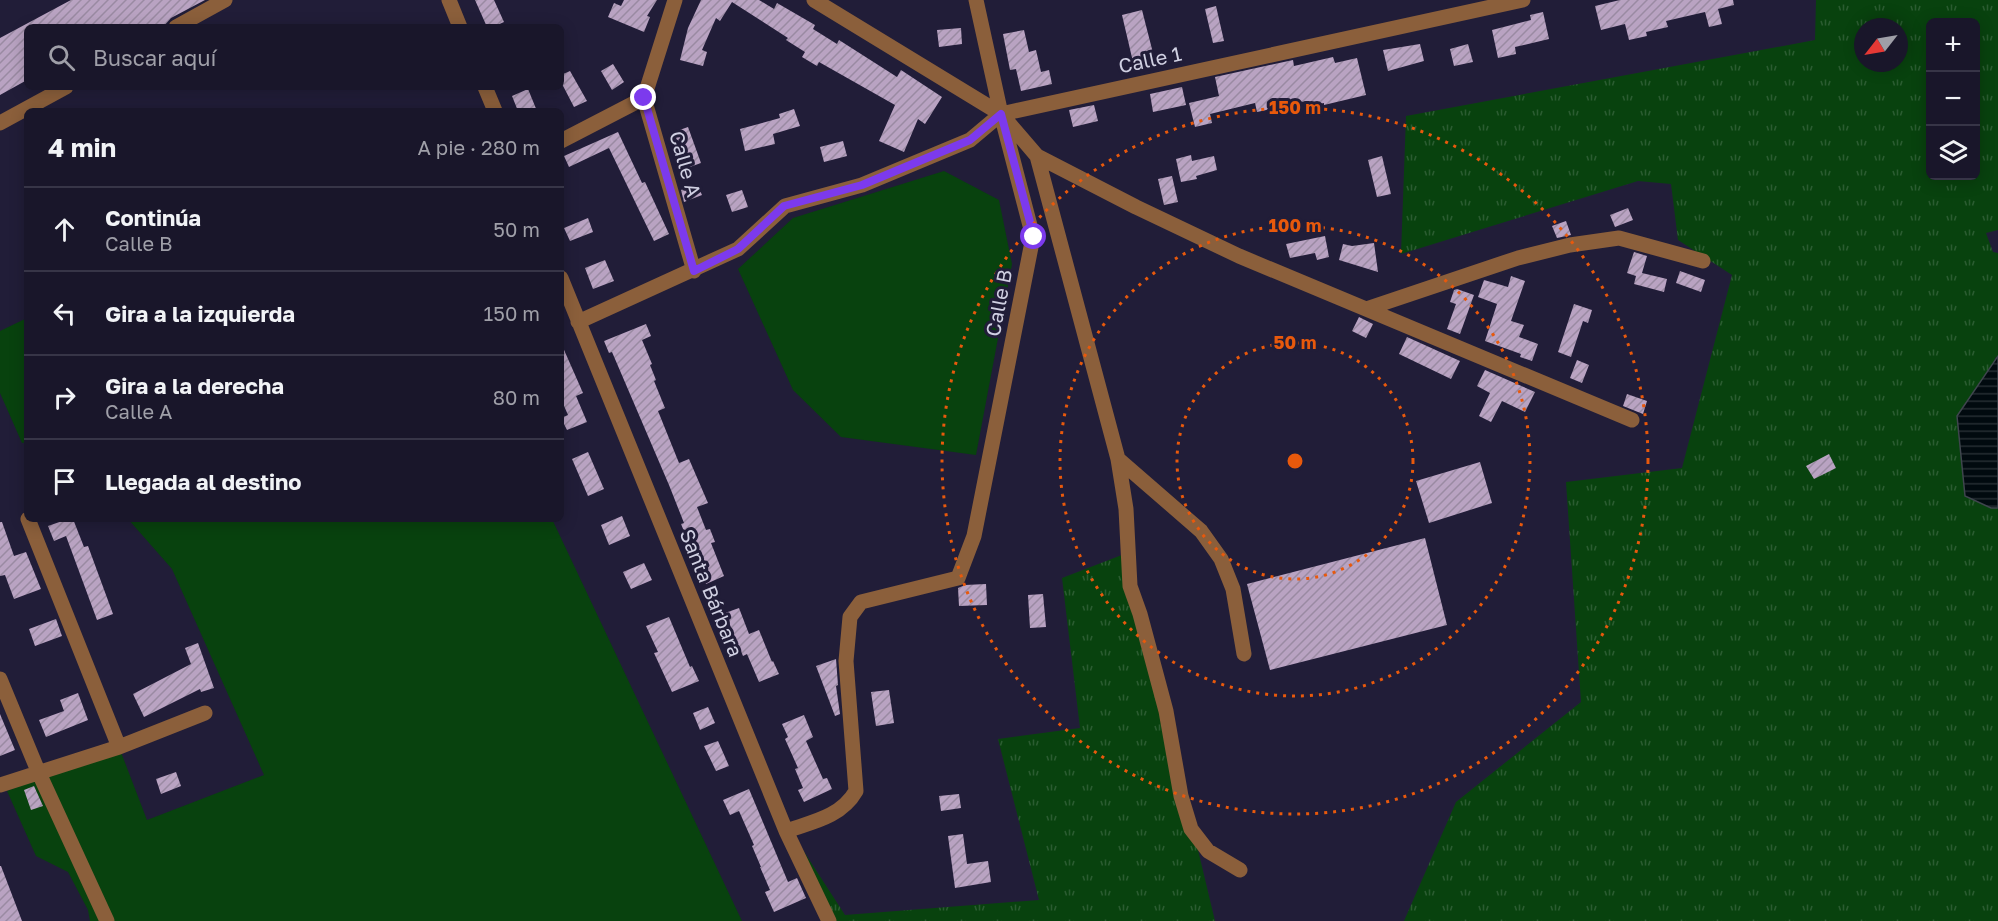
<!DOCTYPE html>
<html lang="es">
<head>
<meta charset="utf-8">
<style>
	:root { --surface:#19162a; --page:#221f32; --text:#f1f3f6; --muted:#9f9fa8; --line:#373547 }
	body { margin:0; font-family:"Golos Text",sans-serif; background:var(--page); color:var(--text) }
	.controls { position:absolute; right:18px; top:18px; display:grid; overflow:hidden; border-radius:9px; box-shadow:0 3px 15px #0003 }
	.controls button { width:54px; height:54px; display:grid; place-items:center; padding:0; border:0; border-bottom:2px solid var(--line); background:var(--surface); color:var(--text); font:30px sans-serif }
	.compass { position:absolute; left:1854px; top:18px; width:54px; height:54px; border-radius:50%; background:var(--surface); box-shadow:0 3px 15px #0003; rotate:239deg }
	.stop { position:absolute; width:18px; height:18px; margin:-14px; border:4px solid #7c3aed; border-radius:50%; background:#fff }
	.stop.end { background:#7c3aed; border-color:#fff; box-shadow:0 2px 6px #0008 }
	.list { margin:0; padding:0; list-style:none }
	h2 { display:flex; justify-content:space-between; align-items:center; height:78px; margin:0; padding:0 24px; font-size:26px }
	h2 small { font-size:20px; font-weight:400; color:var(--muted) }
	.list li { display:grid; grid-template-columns:39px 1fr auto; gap:18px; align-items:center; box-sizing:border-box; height:84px; padding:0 24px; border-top:2px solid var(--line) }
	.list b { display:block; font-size:22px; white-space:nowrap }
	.list p { margin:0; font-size:20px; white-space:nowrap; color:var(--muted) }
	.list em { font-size:20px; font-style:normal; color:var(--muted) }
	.icon { flex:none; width:33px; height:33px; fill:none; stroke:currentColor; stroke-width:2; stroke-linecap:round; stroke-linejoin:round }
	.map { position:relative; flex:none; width:1998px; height:921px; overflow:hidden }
	.search { position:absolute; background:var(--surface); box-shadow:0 3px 15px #0003; left:24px; top:24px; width:540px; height:66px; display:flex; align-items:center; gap:15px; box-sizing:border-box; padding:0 21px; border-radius:9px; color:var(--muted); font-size:22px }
	.panel { position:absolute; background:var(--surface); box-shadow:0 3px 15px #0003; left:24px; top:108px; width:540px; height:414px; border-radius:9px }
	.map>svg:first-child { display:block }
	.grass { fill:url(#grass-tufts); fill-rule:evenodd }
	.garden { fill:#08420e }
	.water { fill:url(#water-rules); stroke:#3f454e; stroke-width:1.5 }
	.building { fill:url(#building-hatch) }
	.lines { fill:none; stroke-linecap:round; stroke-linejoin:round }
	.minor { stroke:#8b5f3b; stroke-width:15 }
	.route { stroke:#7c3aed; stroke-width:8 }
	.ring { fill:none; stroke:#e8590c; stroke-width:3; stroke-dasharray:3 6 }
	.labels { text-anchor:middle; stroke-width:6; stroke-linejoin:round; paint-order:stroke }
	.street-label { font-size:20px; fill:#d0d0e2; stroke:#211d38 }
	.centre { fill:#e8590c; stroke:#211d38; stroke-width:3 }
	.ring-label { font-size:18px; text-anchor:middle; font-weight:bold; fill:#e8590c; stroke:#211d38; stroke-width:6; stroke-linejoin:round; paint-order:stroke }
</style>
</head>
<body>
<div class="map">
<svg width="1998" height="921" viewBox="0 0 1998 921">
	<defs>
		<pattern id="grass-tufts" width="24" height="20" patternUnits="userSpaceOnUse" patternTransform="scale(1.5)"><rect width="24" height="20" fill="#08420e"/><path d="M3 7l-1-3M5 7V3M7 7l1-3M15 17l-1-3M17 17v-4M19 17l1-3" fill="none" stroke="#2b5c31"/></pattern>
		<pattern id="water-rules" width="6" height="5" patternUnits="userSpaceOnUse" patternTransform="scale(1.5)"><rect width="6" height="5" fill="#010a0f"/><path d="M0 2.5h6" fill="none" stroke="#252d32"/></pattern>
		<pattern id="building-hatch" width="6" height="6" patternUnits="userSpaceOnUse" patternTransform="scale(1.5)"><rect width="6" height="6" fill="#b9a3c2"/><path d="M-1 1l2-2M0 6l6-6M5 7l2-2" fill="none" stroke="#9a8aa2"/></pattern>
	</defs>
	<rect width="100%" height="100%" fill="#211d38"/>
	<path class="grass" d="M 1816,0 L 1998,0 L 1998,230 L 1986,233 L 1993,252 L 1998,253 L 1998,356 L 1995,358 L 1991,508 L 1998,508 L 1998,921 L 1404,921 L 1456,802 L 1581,702 L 1566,482 L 1682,468 L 1732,275 L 1678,240 L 1671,184 L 1638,181 L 1401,254 L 1406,116 L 1815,40 ZM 1930,22 L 1976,22 L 1976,176 L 1930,176 ZM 1863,27 L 1899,27 L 1899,63 L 1863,63 Z
		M 1127,553 L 1215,921 L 832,921 L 799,844 L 845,915 L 1039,900 L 998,739 L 1080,728 L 1062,578 Z"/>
	<path class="garden" d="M 944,171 L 999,200 L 1012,264 L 976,455 L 841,437 L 793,390 L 738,269 L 793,218 Z
		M 27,318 L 27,442 L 22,443 L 0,393 L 0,331 Z
		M 128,519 L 552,519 L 742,921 L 90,921 L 88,910 L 68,872 L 36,856 L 7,791 L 119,747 L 147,820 L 264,775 L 172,569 Z"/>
	<path class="water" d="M 1998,356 L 1998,508 L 1991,508 L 1965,496 L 1957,416 Z"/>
	<path class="building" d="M 71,0 L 205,0 L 171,18 L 163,27 L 27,27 L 27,80 L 0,95 L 0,38 Z
		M 475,0 L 494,0 L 504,22 L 493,27 L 487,27 Z
		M 624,0 L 657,0 L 647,16 L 650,17 L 644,32 L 608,17 L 614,3 L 621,6 Z
		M 701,0 L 759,0 L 774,9 L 777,3 L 815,25 L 813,29 L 837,44 L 839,40 L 897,77 L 901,70 L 942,97 L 925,124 L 918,119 L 904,152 L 879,141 L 895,105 L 819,62 L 817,66 L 802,57 L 805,52 L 786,40 L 788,38 L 732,2 L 720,21 L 716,18 L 702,50 L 707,52 L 703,66 L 680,60 L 688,28 Z
		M 1620,0 L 1733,0 L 1734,5 L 1718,9 L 1722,24 L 1709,27 L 1705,12 L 1666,21 L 1668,27 L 1646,32 L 1647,36 L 1629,40 L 1625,24 L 1601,30 L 1595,6 Z
		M 1216,6 L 1224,41 L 1213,43 L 1205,9 Z
		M 1142,10 L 1154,57 L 1133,62 L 1122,15 Z
		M 1543,12 L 1549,39 L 1515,47 L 1516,54 L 1498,58 L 1492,30 L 1531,20 L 1530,15 Z
		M 961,28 L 962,44 L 939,47 L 937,30 Z
		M 1024,30 L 1029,52 L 1036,50 L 1041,72 L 1049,70 L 1052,84 L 1021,91 L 1016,69 L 1010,70 L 1003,34 Z
		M 1420,44 L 1424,61 L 1388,71 L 1383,50 Z
		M 1468,44 L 1473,62 L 1454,66 L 1450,49 Z
		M 1333,57 L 1335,63 L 1357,58 L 1366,95 L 1324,105 L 1324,103 L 1308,106 L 1306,101 L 1257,112 L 1255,103 L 1210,114 L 1212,123 L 1195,127 L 1189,103 L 1219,96 L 1215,77 L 1293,60 L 1294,66 Z
		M 613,64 L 624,82 L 612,90 L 601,71 Z
		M 570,71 L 587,101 L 574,107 L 561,82 L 561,75 Z
		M 1182,87 L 1186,105 L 1153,112 L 1150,94 Z
		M 528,89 L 537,111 L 518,111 L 512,96 Z
		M 1094,105 L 1098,121 L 1073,127 L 1069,110 Z
		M 794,109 L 800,126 L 773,134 L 775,144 L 745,151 L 740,129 L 780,118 L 779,114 Z
		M 688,127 L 701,163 L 687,168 L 674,132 Z
		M 618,132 L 642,183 L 645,182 L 669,234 L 654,241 L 609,148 L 569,167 L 564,156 Z
		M 843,141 L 847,156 L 824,162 L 820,147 Z
		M 1191,155 L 1192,161 L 1214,156 L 1217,170 L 1196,176 L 1197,179 L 1181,182 L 1176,159 Z
		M 1382,156 L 1391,194 L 1377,197 L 1368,160 Z
		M 1172,176 L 1178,202 L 1164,205 L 1158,179 Z
		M 697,184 L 702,195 L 684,202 L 681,190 Z
		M 742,190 L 748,207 L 732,212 L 726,195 Z
		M 1628,208 L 1633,220 L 1615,227 L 1610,215 Z
		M 588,218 L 593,232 L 570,241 L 564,228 Z
		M 1566,221 L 1571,235 L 1557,238 L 1552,226 Z
		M 1325,236 L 1329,257 L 1317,260 L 1315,253 L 1290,258 L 1286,244 Z
		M 1374,243 L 1378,272 L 1339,260 L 1343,244 L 1352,246 Z
		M 1634,252 L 1647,256 L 1642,273 L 1667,279 L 1664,292 L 1634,284 L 1636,276 L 1627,273 Z
		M 605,260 L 614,281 L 593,289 L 585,268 Z
		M 1680,271 L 1705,280 L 1701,292 L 1676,283 Z
		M 1511,276 L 1525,281 L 1511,321 L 1524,325 L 1519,337 L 1538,344 L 1532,361 L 1520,357 L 1521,354 L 1485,341 L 1497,304 L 1478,297 L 1484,280 L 1508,287 Z
		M 1457,289 L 1474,295 L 1460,334 L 1447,329 L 1456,304 L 1450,302 L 1454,290 Z
		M 1574,304 L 1592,310 L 1588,323 L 1583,321 L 1571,357 L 1558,352 Z
		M 1359,317 L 1373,324 L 1366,338 L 1352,331 Z
		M 646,324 L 651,336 L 642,340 L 652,364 L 650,365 L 656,380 L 654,381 L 665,408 L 658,411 L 679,463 L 689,459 L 708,503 L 697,507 L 706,530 L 710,529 L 715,542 L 711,543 L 724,576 L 706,584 L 681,524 L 684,523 L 669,485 L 612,352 L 609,353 L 604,341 Z
		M 1407,337 L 1460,361 L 1451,379 L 1399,354 Z
		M 561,343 L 583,393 L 576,396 L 587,422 L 567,430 L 561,418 L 568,415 L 561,399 Z
		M 1577,360 L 1589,365 L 1582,383 L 1570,378 Z
		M 1485,370 L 1535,392 L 1525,412 L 1502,401 L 1491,422 L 1479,416 L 1490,393 L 1477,386 Z
		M 1627,394 L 1647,401 L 1643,414 L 1623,406 Z
		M 588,452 L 604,489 L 588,496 L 572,459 Z
		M 1829,454 L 1836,468 L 1814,479 L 1806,466 Z
		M 1480,462 L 1492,503 L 1429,523 L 1416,481 Z
		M 622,516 L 630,536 L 609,545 L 601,525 Z
		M 68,519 L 73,519 L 84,547 L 88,546 L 113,614 L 97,620 L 66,536 L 54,541 L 48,526 Z
		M 0,522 L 2,522 L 14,556 L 26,552 L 41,589 L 14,599 L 5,575 L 0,576 Z
		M 1425,538 L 1447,625 L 1270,670 L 1247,584 Z
		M 644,563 L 652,580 L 631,589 L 623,572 Z
		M 986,584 L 987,605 L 959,606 L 958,588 L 965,585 Z
		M 1043,594 L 1046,627 L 1030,628 L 1028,595 Z
		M 739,608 L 749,634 L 759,630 L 772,662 L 773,661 L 779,674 L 759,682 L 747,654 L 743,656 L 725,613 Z
		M 669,617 L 690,667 L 692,666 L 699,681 L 672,692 L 654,653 L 658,652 L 646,626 Z
		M 56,619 L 62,636 L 35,646 L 29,629 Z
		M 198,643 L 214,688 L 201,692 L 200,689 L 144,717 L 133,694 L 191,664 L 185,648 Z
		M 836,659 L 838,685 L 836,686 L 840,714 L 835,716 L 816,666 Z
		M 889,690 L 894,723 L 876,726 L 871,692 Z
		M 78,693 L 88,720 L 46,737 L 39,720 L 64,711 L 60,700 Z
		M 708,707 L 715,723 L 700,730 L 693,713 Z
		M 0,714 L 15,750 L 0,756 Z
		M 804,715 L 813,737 L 806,741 L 823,779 L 827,778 L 832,789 L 804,802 L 798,790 L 803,788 L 795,769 L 798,768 L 785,739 L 788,737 L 782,724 Z
		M 718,741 L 729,766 L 716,771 L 704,746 Z
		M 176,772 L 181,786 L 161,794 L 156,779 Z
		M 34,786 L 43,806 L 31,810 L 24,790 Z
		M 749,789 L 788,882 L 797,878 L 806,898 L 774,912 L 765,892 L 770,890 L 760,867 L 761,867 L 752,846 L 754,845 L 739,811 L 730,815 L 723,800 Z
		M 959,794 L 961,808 L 941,811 L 939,796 Z
		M 963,834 L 967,864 L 988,861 L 991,882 L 955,888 L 948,836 Z
		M 0,866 L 1,866 L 22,921 L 0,921 Z"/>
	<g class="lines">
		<path class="minor" d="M 449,0 L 460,27
			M 675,0 L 644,98 L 694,271
			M 814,0 L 1001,114 L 1037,156 L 1136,207 L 1239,256 L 1632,420
			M 176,27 L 225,0
			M 485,87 L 495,111
			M 0,123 L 66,87
			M 561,141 L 644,98
			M 1037,156 L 1118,459 L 1201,531 L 1221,559 L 1233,589 L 1244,654
			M 561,278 L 786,831 L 829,921
			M 1369,308 L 1518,258 L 1570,245 L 1619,238 L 1703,261
			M 578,322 L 738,249 L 785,206 L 862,185 L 970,140 L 1001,114 L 1523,0
			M 1118,459 L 1126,509 L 1130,586 L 1140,614 L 1166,711 L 1181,796 L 1191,829 L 1208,851 L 1240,870
			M 28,519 L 119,747
			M 0,679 L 38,771 L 107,921
			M 0,785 L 119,747 L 205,713
			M 786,831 C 812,822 841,817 856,791 L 846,661 L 850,617 L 861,602 L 958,578 L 974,536 L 1033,237 L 1001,114 L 976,0"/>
	</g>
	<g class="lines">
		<path class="route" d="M 644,98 L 694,271 L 738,249 L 784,206 L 862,185 L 970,140 L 1001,114 L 1034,237"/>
	</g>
	<g class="ring">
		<circle cx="1295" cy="461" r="118"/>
		<circle cx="1295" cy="461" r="235"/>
		<circle cx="1295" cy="461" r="353"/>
	</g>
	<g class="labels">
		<g class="street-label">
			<text transform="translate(1150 60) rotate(-12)" y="7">Calle 1</text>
			<text transform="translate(685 164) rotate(74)" y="7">Calle A</text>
			<text transform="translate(999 303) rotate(-79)" y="7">Calle B</text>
			<text transform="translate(711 593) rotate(68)" y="7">Santa Bárbara</text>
		</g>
	</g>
	<circle cx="1295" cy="461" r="9" class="centre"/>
	<g class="ring-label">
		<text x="1295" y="114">150 m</text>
		<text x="1295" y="232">100 m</text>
		<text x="1295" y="349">50 m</text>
	</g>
</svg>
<div class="controls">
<button>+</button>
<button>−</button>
<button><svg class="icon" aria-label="layers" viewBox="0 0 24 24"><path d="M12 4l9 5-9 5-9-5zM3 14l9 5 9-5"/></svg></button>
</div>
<svg class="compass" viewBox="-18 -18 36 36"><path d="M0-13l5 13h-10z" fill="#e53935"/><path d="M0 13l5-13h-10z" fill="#9f9fa8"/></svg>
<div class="stop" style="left:1034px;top:237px"></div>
<div class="stop end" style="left:644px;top:98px"></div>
<div class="search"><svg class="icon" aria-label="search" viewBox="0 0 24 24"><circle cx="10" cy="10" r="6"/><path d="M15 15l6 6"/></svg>Buscar aquí</div>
<section class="panel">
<h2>4 min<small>A pie · 280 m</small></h2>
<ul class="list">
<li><svg class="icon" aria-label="ahead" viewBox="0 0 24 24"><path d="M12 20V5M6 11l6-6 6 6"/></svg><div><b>Continúa</b><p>Calle B</p></div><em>50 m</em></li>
<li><svg class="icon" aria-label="left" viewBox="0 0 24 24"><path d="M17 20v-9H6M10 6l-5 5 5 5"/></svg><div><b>Gira a la izquierda</b></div><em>150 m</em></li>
<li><svg class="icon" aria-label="right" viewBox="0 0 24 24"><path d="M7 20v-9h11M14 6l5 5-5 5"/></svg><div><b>Gira a la derecha</b><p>Calle A</p></div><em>80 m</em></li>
<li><svg class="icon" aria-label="arrive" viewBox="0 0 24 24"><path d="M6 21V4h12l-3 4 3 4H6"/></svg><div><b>Llegada al destino</b></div></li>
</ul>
</section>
</div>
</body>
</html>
